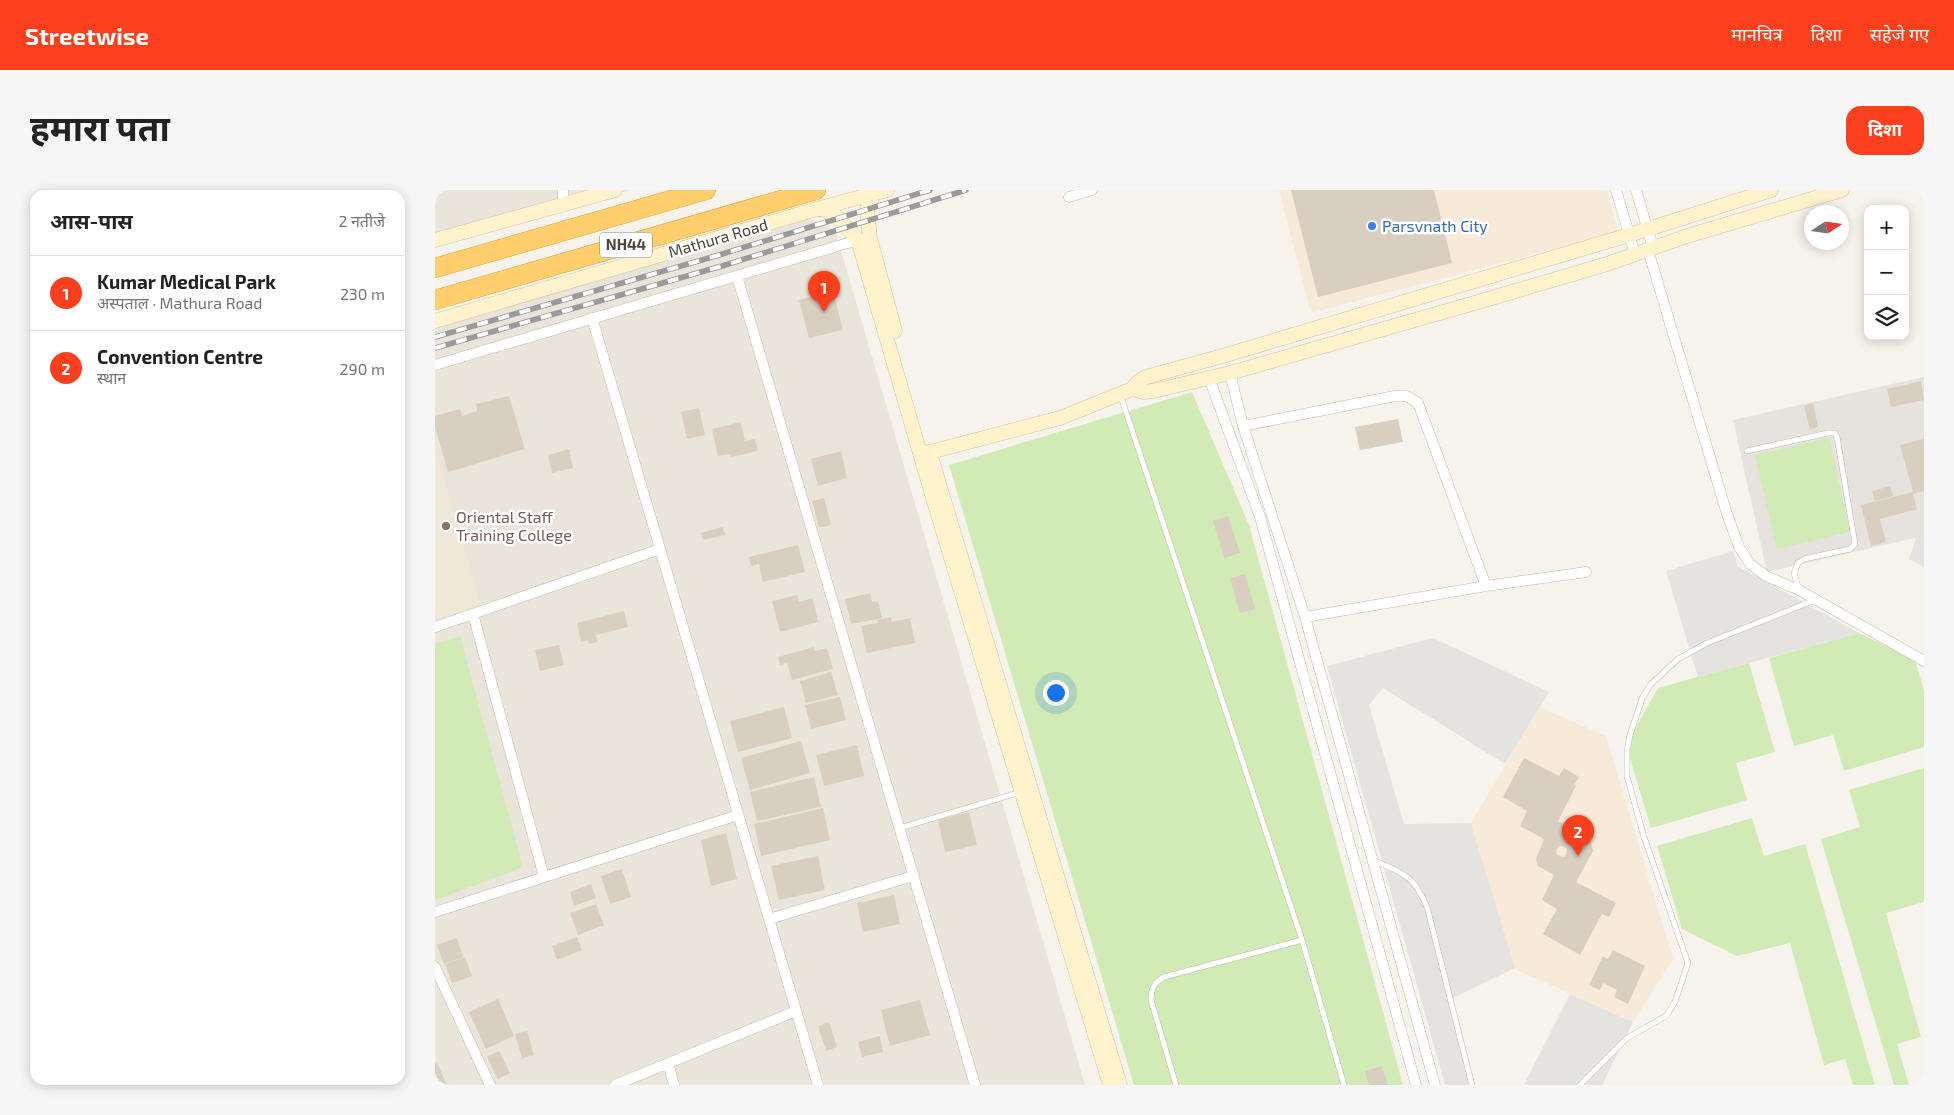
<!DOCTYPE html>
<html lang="hi">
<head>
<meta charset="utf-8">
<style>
	:root { --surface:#fff; --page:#f6f6f6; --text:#222; --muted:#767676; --line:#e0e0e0; --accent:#fc3f1d }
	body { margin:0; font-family:"Exo 2","Noto Sans Devanagari",sans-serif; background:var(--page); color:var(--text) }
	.controls { position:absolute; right:15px; top:15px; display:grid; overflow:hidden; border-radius:10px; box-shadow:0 2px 12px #0003 }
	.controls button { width:45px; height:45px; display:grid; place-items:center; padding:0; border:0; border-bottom:1px solid var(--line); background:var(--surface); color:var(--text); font:25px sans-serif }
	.compass { position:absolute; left:1369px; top:15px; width:45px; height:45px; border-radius:50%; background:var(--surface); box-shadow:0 2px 12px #0003; rotate:78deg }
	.you { position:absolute; left:620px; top:502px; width:18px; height:18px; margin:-12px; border:4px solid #fff; border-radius:50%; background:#1a73e8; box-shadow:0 0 0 8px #1a73e833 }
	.badge { display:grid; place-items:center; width:32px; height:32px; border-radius:50%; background:var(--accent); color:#fff; font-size:16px; font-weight:700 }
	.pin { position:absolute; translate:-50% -41px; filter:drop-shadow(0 1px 2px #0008) }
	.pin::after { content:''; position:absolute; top:26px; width:18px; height:15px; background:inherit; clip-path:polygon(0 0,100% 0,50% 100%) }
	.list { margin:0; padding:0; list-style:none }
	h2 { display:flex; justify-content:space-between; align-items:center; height:65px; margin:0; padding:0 20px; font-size:21px }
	h2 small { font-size:16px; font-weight:400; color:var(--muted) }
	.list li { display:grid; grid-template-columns:32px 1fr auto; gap:15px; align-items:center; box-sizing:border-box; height:75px; padding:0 20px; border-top:1px solid var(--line) }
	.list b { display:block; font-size:19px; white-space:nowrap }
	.list p { margin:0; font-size:16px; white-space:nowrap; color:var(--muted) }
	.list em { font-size:16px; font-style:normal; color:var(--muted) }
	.icon { flex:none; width:28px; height:28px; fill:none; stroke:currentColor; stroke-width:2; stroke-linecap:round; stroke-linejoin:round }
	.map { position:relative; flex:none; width:1489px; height:895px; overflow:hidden; border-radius:15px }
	header { display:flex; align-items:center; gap:30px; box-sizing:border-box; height:70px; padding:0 25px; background:var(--accent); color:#fff }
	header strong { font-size:24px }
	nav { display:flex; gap:28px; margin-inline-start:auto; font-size:18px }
	.intro { display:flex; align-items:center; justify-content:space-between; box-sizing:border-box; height:120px; padding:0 30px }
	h1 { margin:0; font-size:35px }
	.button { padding:12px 22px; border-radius:15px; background:var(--accent); color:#fff; font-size:18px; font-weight:700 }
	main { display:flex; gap:30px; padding:0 30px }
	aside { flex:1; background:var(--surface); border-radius:15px; box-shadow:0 2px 12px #0003 }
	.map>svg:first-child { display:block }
	.residential { fill:#eae5da }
	.commercial { fill:#f7ead8 }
	.industrial { fill:#e6e2dd }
	.education { fill:#efe8d6 }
	.green { fill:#d2eab5 }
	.parking { fill:#e5e3e0 }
	.building { fill:#d8cfc1; fill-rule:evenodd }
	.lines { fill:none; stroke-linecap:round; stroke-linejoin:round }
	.lane-casing { stroke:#c2bbae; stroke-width:6 }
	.street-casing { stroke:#c2bbae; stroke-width:11 }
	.secondary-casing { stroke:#d6c79b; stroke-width:15 }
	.highway-casing { stroke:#e0a43c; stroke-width:20 }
	.lane { stroke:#fff; stroke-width:5 }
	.street { stroke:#fff; stroke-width:10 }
	.secondary { stroke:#fff3cd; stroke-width:14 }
	.highway { stroke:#ffcf6e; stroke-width:19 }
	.rail-casing { stroke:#9a9a9a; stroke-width:5.5 }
	.rail { stroke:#fff; stroke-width:4; stroke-dasharray:11; stroke-linecap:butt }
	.shop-dot { fill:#3f7fe0; stroke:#fff; stroke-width:2 }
	.education-dot { fill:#8d6e63; stroke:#fff; stroke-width:2 }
	.labels { text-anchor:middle; stroke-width:5; stroke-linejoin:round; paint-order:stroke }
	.shield { fill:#fff; stroke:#817c74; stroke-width:1 }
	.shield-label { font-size:15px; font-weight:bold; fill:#4b4439 }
	.shop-label { font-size:16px; fill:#366cbe; stroke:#fff; text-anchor:start }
	.street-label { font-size:16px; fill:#4b4439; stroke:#fff }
	.education-label { font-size:16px; fill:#785e54; stroke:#fff; text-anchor:start }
</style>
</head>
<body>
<header>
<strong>Streetwise</strong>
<nav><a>मानचित्र</a><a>दिशा</a><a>सहेजे गए</a></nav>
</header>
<div class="intro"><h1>हमारा पता</h1><a class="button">दिशा</a></div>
<main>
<aside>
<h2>आस-पास<small>2 नतीजे</small></h2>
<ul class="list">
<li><span class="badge">1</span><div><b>Kumar Medical Park</b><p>अस्पताल · Mathura Road</p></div><em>230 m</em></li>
<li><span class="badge">2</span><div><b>Convention Centre</b><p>स्थान</p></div><em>290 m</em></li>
</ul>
</aside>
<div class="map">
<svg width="1489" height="895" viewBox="0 0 1489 895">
	<rect width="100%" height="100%" fill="#f6f3ec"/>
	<path class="residential" d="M 0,0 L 195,0 L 0,55 Z
		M 366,25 L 400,40 L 650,895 L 0,895 L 0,136 Z"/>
	<path class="commercial" d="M 844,0 L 1172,0 L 1183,42 L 876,123 Z
		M 1105,517 L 1171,546 L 1238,769 L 1198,832 L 1080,779 L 1036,633 Z"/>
	<path class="industrial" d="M 1489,187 L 1489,346 L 1332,382 L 1298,230 Z"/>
	<path class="education" d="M 0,256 L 46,415 L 0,429 Z"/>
	<path class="green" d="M 757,202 L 814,335 L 968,895 L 699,895 L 514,275 Z
		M 1394,248 L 1415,342 L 1342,359 L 1320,265 Z
		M 1424,443 L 1480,470 L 1489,501 L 1489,557 L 1409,581 L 1398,545 L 1359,556 L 1334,468 Z
		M 25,446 L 88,677 L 0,710 L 0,454 Z
		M 1314,473 L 1340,562 L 1301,573 L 1312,610 L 1216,638 L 1191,555 L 1223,498 Z
		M 1489,578 L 1489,712 L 1451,723 L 1486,847 L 1462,854 L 1474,895 L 1459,895 L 1386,649 L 1425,637 L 1414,600 Z
		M 1317,628 L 1329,666 L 1370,654 L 1440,895 L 1418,895 L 1410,869 L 1389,875 L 1355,753 L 1302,766 L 1247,739 L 1222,656 Z"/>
	<path class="parking" d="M 1489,346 L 1489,377 L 1474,369 L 1481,348 Z
		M 1298,361 L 1303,376 L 1424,443 L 1263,487 L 1231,381 Z
		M 998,448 L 1114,502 L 1070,574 L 948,498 L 934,515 L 969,634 L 1036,633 L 1080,778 L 1016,809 L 1040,895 L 1010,895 L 892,476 Z
		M 1135,804 L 1198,832 L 1167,895 L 1089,895 Z"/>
	<path class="building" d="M 856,0 L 999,0 L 1017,73 L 883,107 Z
		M 398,101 L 408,140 L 374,148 L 364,110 Z
		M 1486,191 L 1489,210 L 1456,217 L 1452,199 Z
		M 74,206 L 90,259 L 13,282 L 0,237 L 0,226 L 25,219 L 27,226 L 42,221 L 41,214 Z
		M 1378,213 L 1383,237 L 1375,239 L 1369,216 Z
		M 264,218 L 270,245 L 252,249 L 246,222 Z
		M 963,229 L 968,252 L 925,260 L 920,237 Z
		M 306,232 L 310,251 L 320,249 L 323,261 L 296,267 L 295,264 L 283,266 L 277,239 Z
		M 1489,249 L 1489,301 L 1478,304 L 1482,319 L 1445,329 L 1451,352 L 1436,356 L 1426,315 L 1478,302 L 1465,255 Z
		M 134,259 L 138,278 L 117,283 L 113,265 Z
		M 406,261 L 412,288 L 383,296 L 376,269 Z
		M 1455,296 L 1458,306 L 1440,311 L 1437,301 Z
		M 389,308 L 396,335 L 384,338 L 377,311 Z
		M 793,326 L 805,363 L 789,368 L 778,331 Z
		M 288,337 L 290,345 L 268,350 L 266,343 Z
		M 363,355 L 370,382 L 328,392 L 324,374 L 316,376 L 314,367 Z
		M 810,384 L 820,419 L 805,423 L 795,388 Z
		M 435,403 L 437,412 L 443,411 L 447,428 L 416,434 L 410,409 Z
		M 362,405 L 364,412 L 378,408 L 383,432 L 345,442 L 337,411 Z
		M 189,421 L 193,437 L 161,445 L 162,452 L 154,454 L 153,450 L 146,452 L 142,433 Z
		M 456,427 L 457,432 L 475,428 L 480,453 L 432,463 L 426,436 L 443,433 L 442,430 Z
		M 124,455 L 129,475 L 105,481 L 100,460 Z
		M 379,457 L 380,461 L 392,458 L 398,479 L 357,490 L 352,473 L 345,475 L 343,467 Z
		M 396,482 L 403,505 L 371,513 L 365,491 Z
		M 405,507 L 411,530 L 376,539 L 370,515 Z
		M 349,517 L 357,548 L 303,562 L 295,531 Z
		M 366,551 L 375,583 L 315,600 L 306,568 Z
		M 422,555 L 429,586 L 389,596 L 381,565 Z
		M 1089,568 L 1124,586 L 1129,578 L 1144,587 L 1139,595 L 1141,596 L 1123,631 L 1155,649 L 1158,661 L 1141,692 L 1181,713 L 1174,727 L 1167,724 L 1145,765 L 1108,744 L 1122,719 L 1107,710 L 1119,685 L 1103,676 L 1101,669 L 1109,649 L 1085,636 L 1092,621 L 1068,607 ZM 1124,656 L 1127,656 L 1132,659 L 1131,665 L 1129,667 L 1122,665 L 1121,661 Z
		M 379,587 L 386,617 L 322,631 L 315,602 Z
		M 388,618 L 395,650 L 326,666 L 319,634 Z
		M 534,622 L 542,655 L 510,662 L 503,630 Z
		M 291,643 L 302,689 L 276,696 L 266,650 Z
		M 383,666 L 390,700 L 344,710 L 336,676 Z
		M 187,679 L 196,707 L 175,714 L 166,686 Z
		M 156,694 L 161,708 L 139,716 L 135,702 Z
		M 459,705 L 465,734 L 428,742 L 422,713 Z
		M 161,714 L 169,735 L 143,745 L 135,723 Z
		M 142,747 L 147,760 L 122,770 L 117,756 Z
		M 22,748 L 28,767 L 9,774 L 2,755 Z
		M 1178,760 L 1210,776 L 1193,814 L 1179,807 L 1182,800 L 1168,793 L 1165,800 L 1154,795 L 1168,766 L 1173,769 Z
		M 30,767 L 37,786 L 17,793 L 10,774 Z
		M 63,809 L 79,846 L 51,859 L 34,822 Z
		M 485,810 L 495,845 L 455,856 L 446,820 Z
		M 394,832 L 402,857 L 391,861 L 383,836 Z
		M 92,841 L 99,865 L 87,868 L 80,844 Z
		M 445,846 L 448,862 L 427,867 L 423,852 Z
		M 64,861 L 75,883 L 63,889 L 52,867 Z
		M 2,873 L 12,895 L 0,895 L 0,874 Z
		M 947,876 L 953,895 L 934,895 L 930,881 Z"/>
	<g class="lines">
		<g class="lane-casing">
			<path id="lane" d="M 685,204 L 867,750 L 909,895
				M 1312,261 L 1393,243 L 1400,243 L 1402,247 L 1420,354 L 1415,359 L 1369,369 L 1363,373 L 1359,383 L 1364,400
				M 465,638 L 586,602
				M 938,670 C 968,683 979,685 992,717 L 1037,895
				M 741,895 L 716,810 C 716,798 719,793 729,787 L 867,750
				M 1145,895 L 1192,848 L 1231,826 L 1240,812 L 1253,773 L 1209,647 L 1192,586 L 1192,561 L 1195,545 L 1207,509 L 1215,495 L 1243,469 L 1272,453 L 1380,410"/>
		</g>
		<g class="street-casing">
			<path id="street" d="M 1181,0 L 1200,64
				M 1201,0 L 1218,58
				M 634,7 L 657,0
				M 128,15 L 128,0
				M 1213,60 L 1292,324 L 1304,357 L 1315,374 L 1331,386 L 1364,400 L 1489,471
				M 302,86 L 540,895
				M 157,128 L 383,895
				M 0,175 L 423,50
				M 795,183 L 808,236 L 870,427 L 1000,895
				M 774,188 L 825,327 L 981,895
				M 808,236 L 960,206 L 972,206 L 983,213 L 1051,396
				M 38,424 L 109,687
				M 870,427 L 1051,396 L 1151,382
				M 0,437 L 225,359
				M 0,722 L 303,625
				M 334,729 L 478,686
				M 0,777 L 55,895
				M 233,873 L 239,895
				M 180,895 L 361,821"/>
		</g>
		<g class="secondary-casing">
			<path id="secondary" d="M 439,4 L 432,19 L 435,48 L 460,141
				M 385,18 L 401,26 L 423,50 L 501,318 L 675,895
				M 0,50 L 180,0
				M 0,131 L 385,18 L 452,0
				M 697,199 L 709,202 L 718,201 L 795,183 L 1043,112 L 1172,74 L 1252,46 L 1407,0
				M 485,263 L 495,262 L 625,228 L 697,199 L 704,191 L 711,187 L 791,165 L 1194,45 L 1336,0
				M 496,267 L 685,895"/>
		</g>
		<g class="highway-casing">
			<path id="highway" d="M 0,78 L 271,0
				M 0,110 L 381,0"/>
		</g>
		<use href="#lane" class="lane"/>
		<use href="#street" class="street"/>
		<use href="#secondary" class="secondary"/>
		<use href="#highway" class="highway"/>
		<g class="rail-casing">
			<path id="rail" d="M 0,147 L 284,65 L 495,0
				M 0,158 L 287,76 L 531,0"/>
		</g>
		<use href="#rail" class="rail"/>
	</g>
	<circle class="shop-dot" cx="937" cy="36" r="5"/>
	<circle class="education-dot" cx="11" cy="336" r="5"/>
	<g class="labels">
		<rect class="shield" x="165" y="42.5" width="52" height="25" rx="4"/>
		<g class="shield-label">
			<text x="191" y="60">NH44</text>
		</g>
		<g class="shop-label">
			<text x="947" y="42">Parsvnath City</text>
		</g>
		<g class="street-label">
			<text transform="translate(283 48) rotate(-16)" y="6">Mathura Road</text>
		</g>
		<g class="education-label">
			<text x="21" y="333">Oriental Staff<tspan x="21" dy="18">Training College</tspan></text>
		</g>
	</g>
</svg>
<div class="controls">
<button>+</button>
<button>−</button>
<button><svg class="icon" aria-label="layers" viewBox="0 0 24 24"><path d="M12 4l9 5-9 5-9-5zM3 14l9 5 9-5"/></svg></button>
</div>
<svg class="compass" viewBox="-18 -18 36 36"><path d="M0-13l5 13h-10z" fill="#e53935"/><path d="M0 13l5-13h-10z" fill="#767676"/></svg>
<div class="you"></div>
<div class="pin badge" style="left:389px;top:122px">1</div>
<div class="pin badge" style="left:1143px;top:666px">2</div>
</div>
</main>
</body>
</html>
